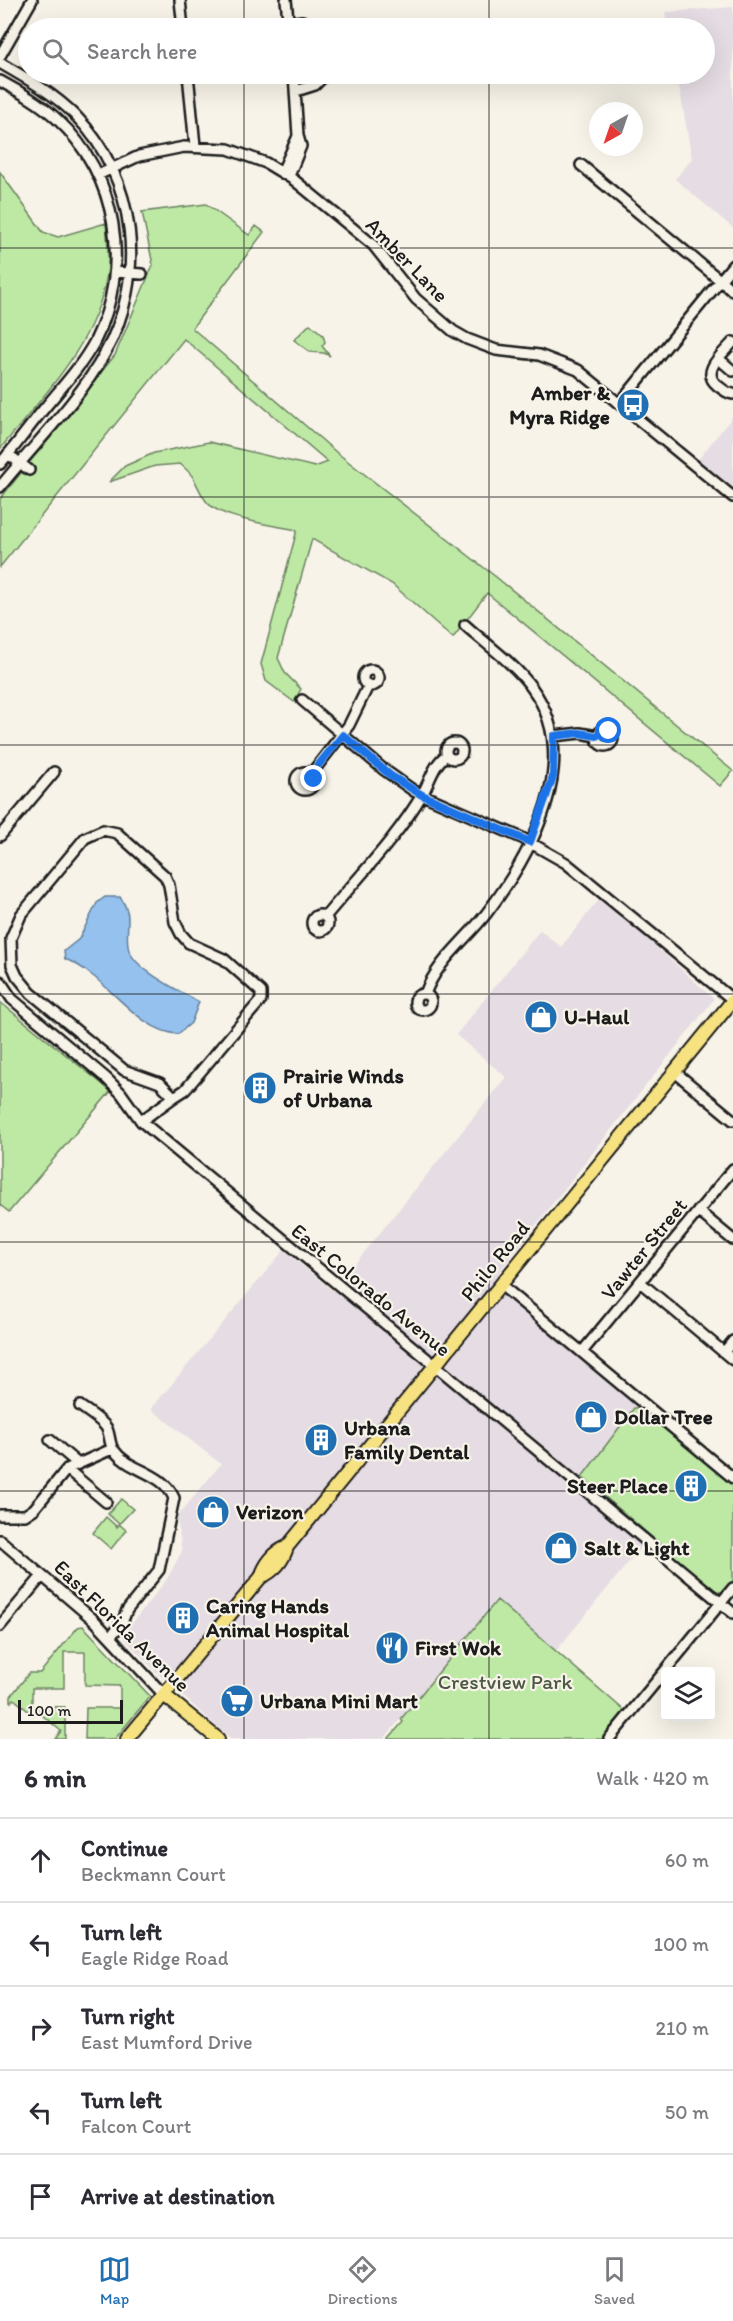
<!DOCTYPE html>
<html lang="en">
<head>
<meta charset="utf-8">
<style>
	:root { --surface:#fff; --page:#f2f2f3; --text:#2b2b33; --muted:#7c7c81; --line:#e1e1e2; --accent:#1f6fb2 }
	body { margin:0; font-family:Itim,sans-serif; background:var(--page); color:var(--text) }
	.controls { position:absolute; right:18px; bottom:18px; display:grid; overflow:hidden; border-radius:6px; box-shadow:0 6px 24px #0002 }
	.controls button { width:54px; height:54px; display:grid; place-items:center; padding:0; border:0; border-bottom:2px solid var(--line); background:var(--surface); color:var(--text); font:30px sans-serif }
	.compass { position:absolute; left:589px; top:102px; width:54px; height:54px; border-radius:50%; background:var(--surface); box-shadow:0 6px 24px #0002; rotate:220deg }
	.scale { position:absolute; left:18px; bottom:15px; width:105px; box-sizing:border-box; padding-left:6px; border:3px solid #1c1c1c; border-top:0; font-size:16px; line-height:21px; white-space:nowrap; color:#1c1c1c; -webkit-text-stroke:4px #f7f3e8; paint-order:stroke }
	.stop { position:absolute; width:18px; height:18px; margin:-14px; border:4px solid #1a73e8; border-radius:50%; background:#fff }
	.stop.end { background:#1a73e8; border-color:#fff; box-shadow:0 2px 6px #0008 }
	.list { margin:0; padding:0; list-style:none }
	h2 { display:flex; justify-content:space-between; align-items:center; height:78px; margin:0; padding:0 24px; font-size:26px }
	h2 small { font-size:20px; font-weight:400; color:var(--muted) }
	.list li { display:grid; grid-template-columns:39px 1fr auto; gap:18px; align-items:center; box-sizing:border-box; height:84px; padding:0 24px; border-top:2px solid var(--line) }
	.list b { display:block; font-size:22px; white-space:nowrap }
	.list p { margin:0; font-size:20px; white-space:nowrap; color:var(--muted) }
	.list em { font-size:20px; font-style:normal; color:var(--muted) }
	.icon { flex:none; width:33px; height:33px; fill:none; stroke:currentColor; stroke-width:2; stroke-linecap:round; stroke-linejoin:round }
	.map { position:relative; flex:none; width:733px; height:1739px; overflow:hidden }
	.search { position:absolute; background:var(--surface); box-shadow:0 6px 24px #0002; left:18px; right:18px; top:18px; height:66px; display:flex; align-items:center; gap:15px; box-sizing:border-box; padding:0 21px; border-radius:33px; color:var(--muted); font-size:22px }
	.sheet { height:498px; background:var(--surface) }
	nav { display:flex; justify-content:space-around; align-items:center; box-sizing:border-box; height:84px; border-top:2px solid var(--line); background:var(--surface); font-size:16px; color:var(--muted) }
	nav a { display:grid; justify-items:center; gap:3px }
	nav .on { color:var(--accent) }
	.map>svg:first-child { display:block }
	.built { fill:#e6dce3 }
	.green { fill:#bde9a5; stroke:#6c8260; stroke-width:1.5 }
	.water { fill:#94c1ee; stroke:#647f9a; stroke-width:1.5 }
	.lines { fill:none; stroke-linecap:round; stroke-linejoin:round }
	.minor-casing { stroke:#1c1c1c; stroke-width:14 }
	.major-casing { stroke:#1c1c1c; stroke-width:16 }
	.minor { stroke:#f7f3e8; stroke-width:9 }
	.major { stroke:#f6e281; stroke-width:12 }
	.route { stroke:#1a73e8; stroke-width:8 }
	.grid { fill:none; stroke:#1c1c1c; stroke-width:1.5; stroke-opacity:0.55 }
	.labels { text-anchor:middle; stroke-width:4.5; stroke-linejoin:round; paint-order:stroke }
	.street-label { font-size:21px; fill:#1c1c1c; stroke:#f7f3e8 }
	.poi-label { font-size:21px; font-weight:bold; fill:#1c1c1c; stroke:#f7f3e8; text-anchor:start }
	.park-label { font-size:21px; fill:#4c5a45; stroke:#f7f3e8 }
</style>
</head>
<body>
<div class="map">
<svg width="733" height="1739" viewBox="0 0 733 1739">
	<rect width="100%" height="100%" fill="#f7f3e8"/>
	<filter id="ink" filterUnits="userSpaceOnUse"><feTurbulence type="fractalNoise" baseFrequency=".0167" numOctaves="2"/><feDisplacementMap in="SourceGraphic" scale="12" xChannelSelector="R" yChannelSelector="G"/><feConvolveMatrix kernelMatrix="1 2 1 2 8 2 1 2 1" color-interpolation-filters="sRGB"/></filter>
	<g filter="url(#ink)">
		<path class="built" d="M 733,7 L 733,228 L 675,179 L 692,159 L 677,74 L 704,74 L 704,28 L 668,28 L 665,12 Z
			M 733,416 L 733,490 L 697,461 Z
			M 601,897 L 714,999 L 498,1273 L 645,1398 L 582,1476 L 650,1531 L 637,1552 L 556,1651 L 497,1601 L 384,1739 L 231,1739 L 157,1673 L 122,1636 L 167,1579 L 182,1551 L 177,1517 L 221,1464 L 151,1409 L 284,1250 L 333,1291 L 506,1077 L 456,1035 L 540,930 L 561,947 Z"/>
		<path class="green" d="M 0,172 L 43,232 L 58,237 L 106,223 C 107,239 110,258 107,274 C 96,344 43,396 0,449 Z
			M 206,204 L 249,235 L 256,226 L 264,232 L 192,328 L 336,452 L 496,577 L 733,771 L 720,786 L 487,593 L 453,638 L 392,584 L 312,539 L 278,658 L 285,673 L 301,689 L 294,702 L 266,681 L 261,664 L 297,530 C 274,525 219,519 206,501 C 194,484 198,478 180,464 L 155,466 L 109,482 L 125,466 L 154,453 L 209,442 L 315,467 L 328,462 L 184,339 L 0,567 L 0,499 L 115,355 L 153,265 L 142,212 Z
			M 310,324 L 323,335 L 325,342 L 322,346 L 330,356 L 324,353 L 310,352 L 294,340 Z
			M 0,1002 L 111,1091 L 9,1212 L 0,1205 Z
			M 634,1408 L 641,1408 L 733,1483 L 733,1582 L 723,1593 L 712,1589 L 582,1477 Z
			M 121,1499 L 133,1509 L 119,1524 L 126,1530 L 111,1549 L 93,1533 L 106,1517 L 117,1527 L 119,1524 L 108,1514 Z
			M 497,1600 L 626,1712 L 604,1739 L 388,1739 L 403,1722 L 401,1719 Z
			M 83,1626 L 150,1696 L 115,1739 L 85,1739 L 86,1708 L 120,1708 L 120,1686 L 85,1685 L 85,1652 L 64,1652 L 64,1688 L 32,1688 L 32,1706 L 65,1707 L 65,1739 L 55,1739 L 61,1731 L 37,1711 L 33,1715 L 14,1699 L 11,1702 L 11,1696 L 29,1673 L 40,1673 L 78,1627 Z"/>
		<path class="water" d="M 105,897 L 120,897 C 134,917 125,924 128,946 C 130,968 182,992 199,1002 L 191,1023 L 178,1034 C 135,1031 107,975 65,959 L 64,951 L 79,939 L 97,903 Z"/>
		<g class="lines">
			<g class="minor-casing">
				<path id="minor" d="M 180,0 L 183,28
					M 286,0 L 289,28
					M 289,23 L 302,21 L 315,28
					M 0,56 L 32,0
					M 0,63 C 26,78 53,93 75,115 C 137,178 148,278 104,355 C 79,400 33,446 0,487
					M 188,74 L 195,146
					M 0,81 C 20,92 40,103 57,119 C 118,175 132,267 95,341 C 81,367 61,388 43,410 C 28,428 15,447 0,464
					M 296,91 L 315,85 L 326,74
					M 581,165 L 733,291
					M 282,172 L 298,136
					M 98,175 L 139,156 L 184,147 L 228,149 L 266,163 L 294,180 L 373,245 L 416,299 L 453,331 L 467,339 L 496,350 L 539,355 L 578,370 L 733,497
					M 289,176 L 301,146 L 298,136 L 294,74
					M 115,272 L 142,274
					M 733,342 C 723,354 700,371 717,385 C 722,389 726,393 733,394
					M 719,359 L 733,371
					M 620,403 L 733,265
					M 8,454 L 29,470
					M363 678a8 8 0 1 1 16 0a8 8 0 1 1-16 0Z
					M 302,700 L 383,769 L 414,791 L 522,838 L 566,863 L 733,1000
					M597 738a8 8 0 1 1 16 0a8 8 0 1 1-16 0Z
					M 554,736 L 580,733 L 597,736
					M446 751a8 8 0 1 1 16 0a8 8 0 1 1-16 0Z
					M296 781a9 9 0 1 1 18 0a9 9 0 1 1-18 0Z
					M 311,774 L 349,725 L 368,686
					M 103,830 L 117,833 L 165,876 L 169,885 L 175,922 L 181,934 L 189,943 L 224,959 L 261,992 L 261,1000 L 185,1090 L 174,1097 L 160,1083 L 124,1070 L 31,993 L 17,976 L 12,965 L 11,938 L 21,915 L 85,838 Z
					M 0,836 L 54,772
					M312 923a8 8 0 1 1 16 0a8 8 0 1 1-16 0Z
					M 325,917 C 358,877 397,838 423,793 C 430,781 434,763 447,755
					M 0,981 L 12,999 L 106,1078 L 121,1093 L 141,1121 L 733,1613
					M415 1002a8 8 0 1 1 16 0a8 8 0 1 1-16 0Z
					M 425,994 C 437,961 465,941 486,914 C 532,854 584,759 532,688 C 515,664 487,645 465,625
					M 675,1072 L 733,1120
					M 141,1121 L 174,1097
					M 698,1211 L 733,1240
					M 640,1282 L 733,1360
					M 501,1285 L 733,1478
					M 582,1352 L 733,1169
					M 724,1352 L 733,1341
					M 80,1406 C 88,1412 100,1419 106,1427 C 110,1433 109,1443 113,1449 C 130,1473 161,1470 174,1498 L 159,1570 L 127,1610 L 122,1623 L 110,1637
					M 50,1440 L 77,1463
					M 67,1469 L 106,1502
					M 0,1515 L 25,1515 L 34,1509 L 67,1469 L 112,1449
					M 0,1540 L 94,1620 L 164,1695
					M 0,1626 L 42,1576
					M 609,1739 L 733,1588"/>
			</g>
			<g class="major-casing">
				<path id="major" d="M 261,1577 C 274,1571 283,1561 287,1547 L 733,1000
					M 164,1695 L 218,1739
					M 127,1739 L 261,1577 C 265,1564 274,1552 287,1547"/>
			</g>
			<use href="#minor" class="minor"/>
			<use href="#major" class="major"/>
		</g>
	</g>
	<g class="lines" filter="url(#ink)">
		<path class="route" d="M 314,779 L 311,774 L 343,735 L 391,776 L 422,795 L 530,842 L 553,777 L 554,736 L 579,733 L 597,736 L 602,731 L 609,731"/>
	</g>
	<path class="grid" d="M 244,0 L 244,28M 489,0 L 489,28M 244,74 L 244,1739M 489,74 L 489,1739M 0,248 L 733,248M 0,497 L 733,497M 0,745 L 733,745M 0,994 L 733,994M 0,1242 L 733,1242M 0,1491 L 733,1491"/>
	<defs>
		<g id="bus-disc" transform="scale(1.725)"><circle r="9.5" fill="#1f6fb2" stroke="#f7f3e8"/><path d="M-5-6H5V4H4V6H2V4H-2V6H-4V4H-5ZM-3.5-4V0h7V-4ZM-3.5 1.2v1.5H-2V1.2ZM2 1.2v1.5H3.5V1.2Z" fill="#fff"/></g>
		<g id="shop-disc" transform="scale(1.725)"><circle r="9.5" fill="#1f6fb2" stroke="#f7f3e8"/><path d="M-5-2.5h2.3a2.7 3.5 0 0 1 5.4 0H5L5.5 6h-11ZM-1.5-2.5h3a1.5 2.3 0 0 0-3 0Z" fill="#fff"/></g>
		<g id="building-disc" transform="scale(1.725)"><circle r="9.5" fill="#1f6fb2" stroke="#f7f3e8"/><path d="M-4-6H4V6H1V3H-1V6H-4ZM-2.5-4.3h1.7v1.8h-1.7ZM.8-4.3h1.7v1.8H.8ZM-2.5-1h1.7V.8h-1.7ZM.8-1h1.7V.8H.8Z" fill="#fff"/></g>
		<g id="restaurant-disc" transform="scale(1.725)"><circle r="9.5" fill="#1f6fb2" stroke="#f7f3e8"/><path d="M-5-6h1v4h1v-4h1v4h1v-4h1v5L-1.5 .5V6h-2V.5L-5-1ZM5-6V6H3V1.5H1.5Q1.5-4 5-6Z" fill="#fff"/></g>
		<g id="supermarket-disc" transform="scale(1.725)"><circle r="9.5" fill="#1f6fb2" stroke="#f7f3e8"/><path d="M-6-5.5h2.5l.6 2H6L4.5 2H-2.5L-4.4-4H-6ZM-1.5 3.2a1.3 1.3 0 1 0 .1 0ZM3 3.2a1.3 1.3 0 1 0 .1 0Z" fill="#fff"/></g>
	</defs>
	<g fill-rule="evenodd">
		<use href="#bus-disc" x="633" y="405"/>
		<use href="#shop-disc" x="541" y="1017"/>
		<use href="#building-disc" x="260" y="1088"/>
		<use href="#shop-disc" x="591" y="1417"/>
		<use href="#building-disc" x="321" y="1440"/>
		<use href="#building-disc" x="691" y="1486"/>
		<use href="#shop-disc" x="213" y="1512"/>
		<use href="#shop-disc" x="561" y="1548"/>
		<use href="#building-disc" x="183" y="1618"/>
		<use href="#restaurant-disc" x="392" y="1648"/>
		<use href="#supermarket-disc" x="237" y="1701"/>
	</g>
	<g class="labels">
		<g class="street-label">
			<text transform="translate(407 260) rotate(46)" y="7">Amber Lane</text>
			<text transform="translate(644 1249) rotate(-51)" y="7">Vawter Street</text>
			<text transform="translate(495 1261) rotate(-51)" y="7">Philo Road</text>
			<text transform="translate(371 1290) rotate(39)" y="7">East Colorado Avenue</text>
			<text transform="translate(122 1626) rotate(44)" y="7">East Florida Avenue</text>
		</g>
		<g class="poi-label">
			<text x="610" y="400" text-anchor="end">Amber &amp;<tspan x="610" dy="24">Myra Ridge</tspan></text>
			<text x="564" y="1024">U-Haul</text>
			<text x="283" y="1083">Prairie Winds<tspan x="283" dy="24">of Urbana</tspan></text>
			<text x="614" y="1424">Dollar Tree</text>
			<text x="344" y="1435">Urbana<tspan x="344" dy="24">Family Dental</tspan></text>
			<text x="668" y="1493" text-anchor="end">Steer Place</text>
			<text x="236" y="1519">Verizon</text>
			<text x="584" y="1555">Salt &amp; Light</text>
			<text x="206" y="1613">Caring Hands<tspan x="206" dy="24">Animal Hospital</tspan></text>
			<text x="415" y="1655">First Wok</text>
			<text x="260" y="1708">Urbana Mini Mart</text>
		</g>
		<g class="park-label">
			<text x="505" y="1689">Crestview Park</text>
		</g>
	</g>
</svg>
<div class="controls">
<button><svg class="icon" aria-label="layers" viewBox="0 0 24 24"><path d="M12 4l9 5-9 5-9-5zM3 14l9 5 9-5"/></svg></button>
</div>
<svg class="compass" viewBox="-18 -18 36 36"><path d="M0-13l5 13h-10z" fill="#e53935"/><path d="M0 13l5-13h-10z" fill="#7c7c81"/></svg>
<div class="scale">100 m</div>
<div class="stop" style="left:609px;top:731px"></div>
<div class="stop end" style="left:314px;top:779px"></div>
<div class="search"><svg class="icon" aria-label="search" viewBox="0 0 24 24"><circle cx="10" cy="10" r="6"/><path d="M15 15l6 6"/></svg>Search here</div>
</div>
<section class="sheet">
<h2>6 min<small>Walk · 420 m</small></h2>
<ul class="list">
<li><svg class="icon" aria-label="ahead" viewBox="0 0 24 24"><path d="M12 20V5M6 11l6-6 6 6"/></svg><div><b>Continue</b><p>Beckmann Court</p></div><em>60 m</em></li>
<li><svg class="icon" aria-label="left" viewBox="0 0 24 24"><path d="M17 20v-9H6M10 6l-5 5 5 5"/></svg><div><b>Turn left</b><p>Eagle Ridge Road</p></div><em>100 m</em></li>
<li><svg class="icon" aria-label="right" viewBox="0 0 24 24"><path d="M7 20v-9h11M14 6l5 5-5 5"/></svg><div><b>Turn right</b><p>East Mumford Drive</p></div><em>210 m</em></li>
<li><svg class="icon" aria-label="left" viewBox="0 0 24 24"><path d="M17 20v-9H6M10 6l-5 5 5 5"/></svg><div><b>Turn left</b><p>Falcon Court</p></div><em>50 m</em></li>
<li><svg class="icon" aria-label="arrive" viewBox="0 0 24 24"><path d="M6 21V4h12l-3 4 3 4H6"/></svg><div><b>Arrive at destination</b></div></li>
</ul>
</section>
<nav>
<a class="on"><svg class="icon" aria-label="map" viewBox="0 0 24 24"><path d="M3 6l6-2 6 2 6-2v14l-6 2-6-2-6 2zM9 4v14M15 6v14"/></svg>Map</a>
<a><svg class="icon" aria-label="directions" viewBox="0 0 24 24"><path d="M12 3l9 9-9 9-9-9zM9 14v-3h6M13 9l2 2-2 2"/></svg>Directions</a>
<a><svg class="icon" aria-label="saved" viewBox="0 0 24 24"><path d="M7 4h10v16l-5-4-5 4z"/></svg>Saved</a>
</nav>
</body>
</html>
